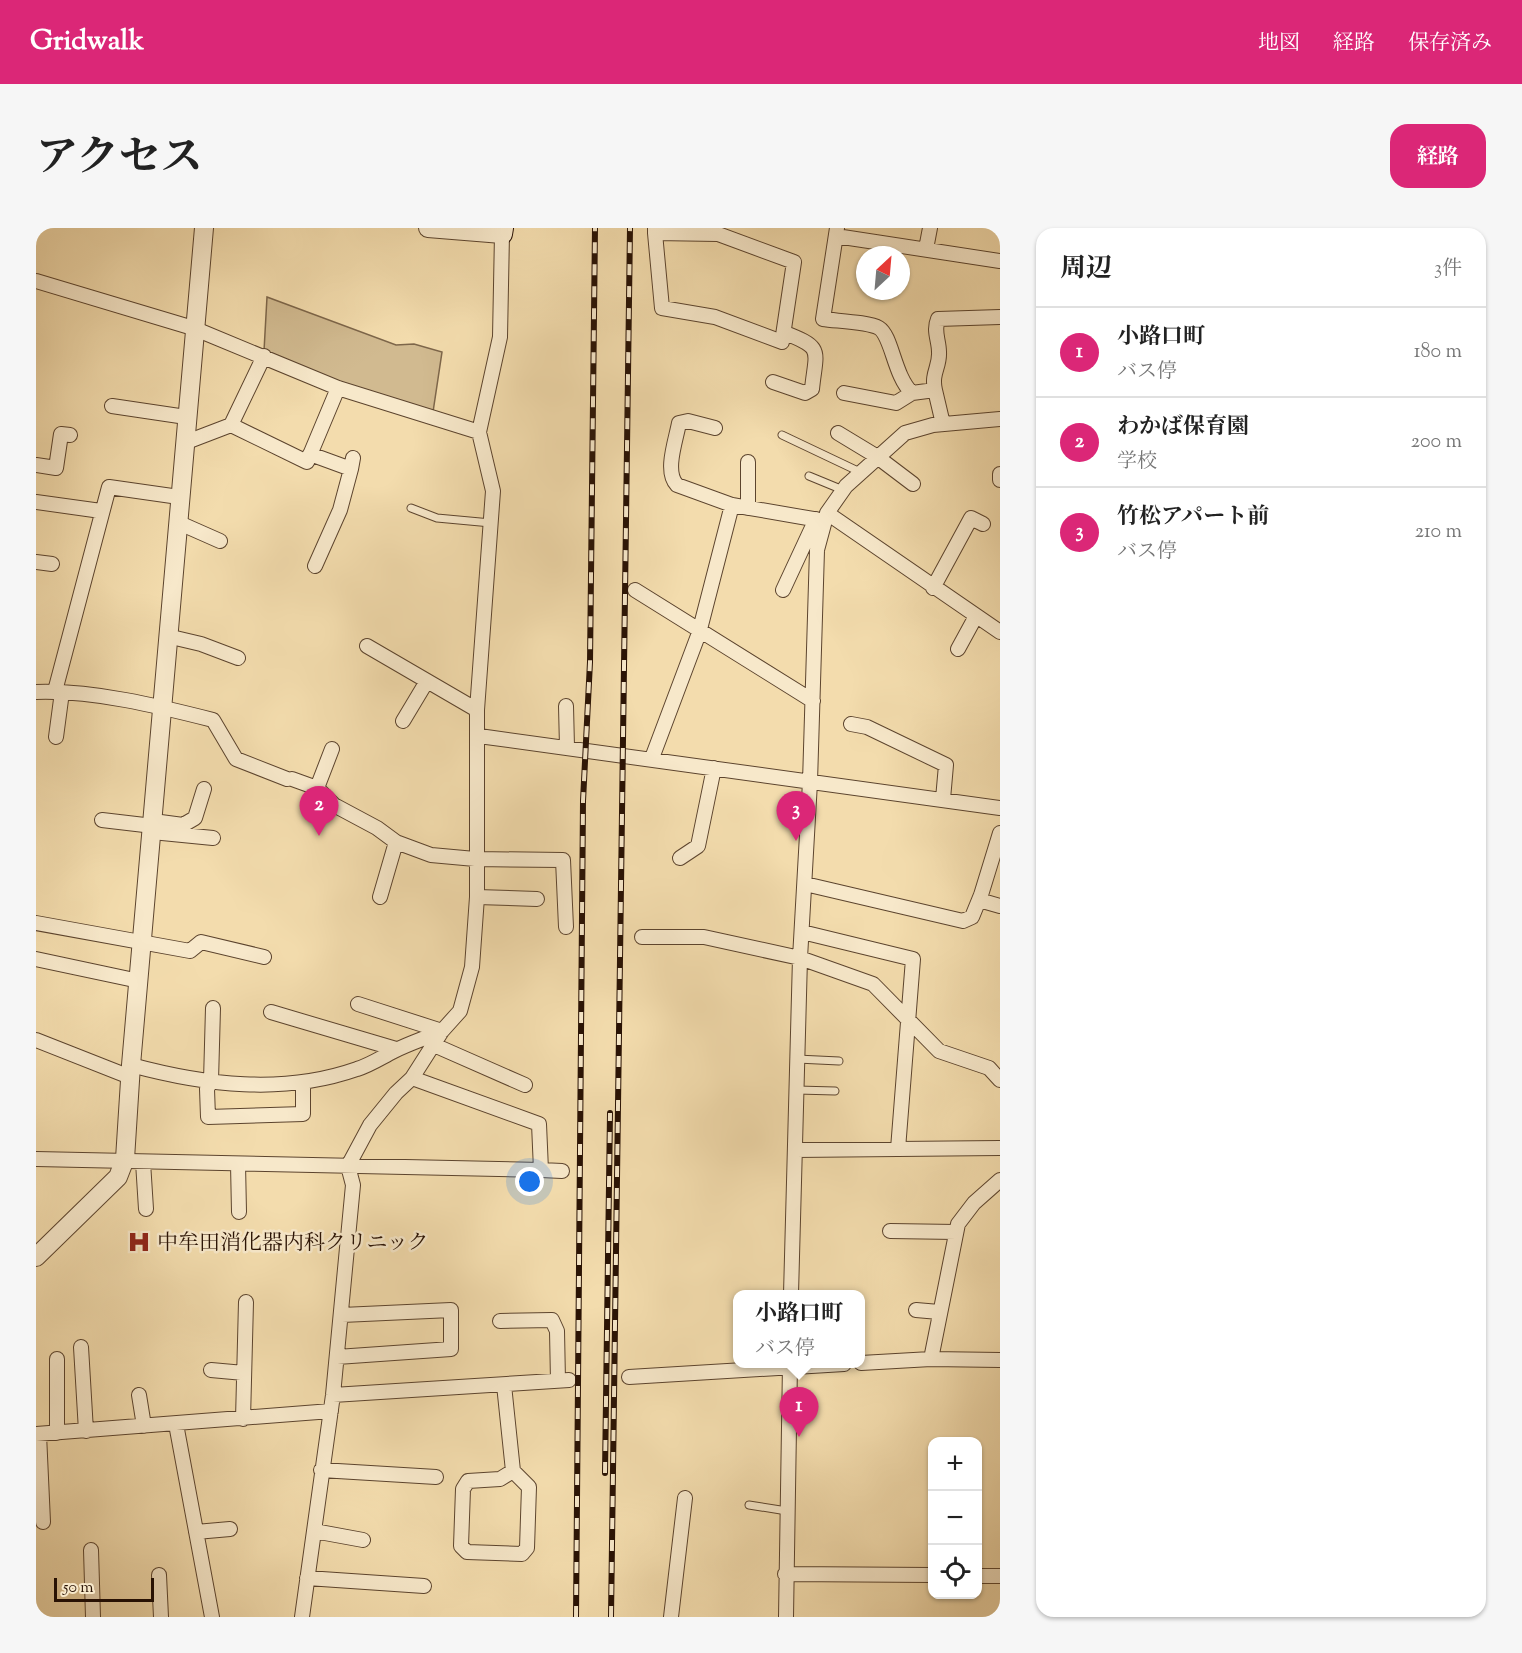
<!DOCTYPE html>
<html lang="ja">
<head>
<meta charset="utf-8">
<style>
	:root { --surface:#fff; --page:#f6f6f6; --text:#222; --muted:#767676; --line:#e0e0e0; --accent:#db2777 }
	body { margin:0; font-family:"Sorts Mill Goudy","Noto Serif JP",serif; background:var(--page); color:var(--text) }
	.controls { position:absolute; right:18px; bottom:18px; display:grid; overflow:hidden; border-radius:12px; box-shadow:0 2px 4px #0004 }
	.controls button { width:54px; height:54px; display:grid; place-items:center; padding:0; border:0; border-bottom:2px solid var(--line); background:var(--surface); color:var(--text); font:30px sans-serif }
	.compass { position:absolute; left:820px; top:18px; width:54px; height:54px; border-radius:50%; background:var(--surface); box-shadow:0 2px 4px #0004; rotate:26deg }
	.scale { position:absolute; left:18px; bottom:15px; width:100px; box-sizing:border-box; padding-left:6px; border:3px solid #291204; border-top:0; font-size:16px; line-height:21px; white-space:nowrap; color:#291204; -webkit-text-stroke:4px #f7e8ca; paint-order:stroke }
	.you { position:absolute; left:494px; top:954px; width:21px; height:21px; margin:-15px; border:4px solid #fff; border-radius:50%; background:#1a73e8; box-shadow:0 0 0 9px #1a73e833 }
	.badge { display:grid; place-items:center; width:39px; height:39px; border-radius:50%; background:var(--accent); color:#fff; font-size:20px; font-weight:700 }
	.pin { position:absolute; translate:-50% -50px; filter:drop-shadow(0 2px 3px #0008) }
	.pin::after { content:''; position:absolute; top:32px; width:21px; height:18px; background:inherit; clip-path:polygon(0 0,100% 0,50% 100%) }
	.popup { position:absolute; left:697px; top:1062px; width:132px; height:78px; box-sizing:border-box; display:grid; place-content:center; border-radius:12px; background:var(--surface); filter:drop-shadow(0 2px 4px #0005); font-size:20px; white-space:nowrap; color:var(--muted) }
	.popup b { font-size:22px; color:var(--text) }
	.popup::after { content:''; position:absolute; left:50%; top:100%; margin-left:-12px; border:12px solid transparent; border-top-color:var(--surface) }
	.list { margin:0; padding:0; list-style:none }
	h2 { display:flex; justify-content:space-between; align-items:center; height:78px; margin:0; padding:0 24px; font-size:26px }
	h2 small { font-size:20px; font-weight:400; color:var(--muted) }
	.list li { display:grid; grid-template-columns:39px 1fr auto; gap:18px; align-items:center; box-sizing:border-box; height:90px; padding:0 24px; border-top:2px solid var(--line) }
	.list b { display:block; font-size:22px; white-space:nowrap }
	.list p { margin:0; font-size:20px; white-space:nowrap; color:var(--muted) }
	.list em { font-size:20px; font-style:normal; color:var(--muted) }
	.icon { flex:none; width:33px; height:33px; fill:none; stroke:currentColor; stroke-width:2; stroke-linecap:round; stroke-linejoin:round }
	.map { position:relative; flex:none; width:964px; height:1389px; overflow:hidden; border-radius:18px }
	header { display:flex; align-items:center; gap:36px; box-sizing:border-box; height:84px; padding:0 30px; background:var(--accent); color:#fff }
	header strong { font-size:28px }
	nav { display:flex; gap:33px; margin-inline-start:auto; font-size:21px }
	.intro { display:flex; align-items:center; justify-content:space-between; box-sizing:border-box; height:144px; padding:0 36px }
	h1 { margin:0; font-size:42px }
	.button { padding:15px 27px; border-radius:18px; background:var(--accent); color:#fff; font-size:21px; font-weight:700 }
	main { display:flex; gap:36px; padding:0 36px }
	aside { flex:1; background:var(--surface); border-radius:18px; box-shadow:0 2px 4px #0004 }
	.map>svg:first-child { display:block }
	.green { fill:#d1ba90; stroke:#7d664a; stroke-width:1.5 }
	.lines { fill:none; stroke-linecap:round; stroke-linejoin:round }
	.service-casing { stroke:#5c442e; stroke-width:9 }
	.minor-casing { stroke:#5c442e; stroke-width:16 }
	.tertiary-casing { stroke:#5c442e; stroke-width:20 }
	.secondary-casing { stroke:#291204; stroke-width:22 }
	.service { stroke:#f7e8ca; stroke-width:7 }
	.minor { stroke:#f7e8ca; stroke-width:14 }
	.tertiary { stroke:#f7e8ca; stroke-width:18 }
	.secondary { stroke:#f7e8ca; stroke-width:20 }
	.rail-casing { stroke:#291204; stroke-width:6 }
	.rail { stroke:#f7e8ca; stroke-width:4; stroke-dasharray:11; stroke-linecap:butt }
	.labels { text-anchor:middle; stroke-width:5; stroke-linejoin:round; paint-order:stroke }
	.poi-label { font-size:21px; fill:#291204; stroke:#f7e8ca; text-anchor:start }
</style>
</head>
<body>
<header>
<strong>Gridwalk</strong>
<nav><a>地図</a><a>経路</a><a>保存済み</a></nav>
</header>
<div class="intro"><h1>アクセス</h1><a class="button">経路</a></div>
<main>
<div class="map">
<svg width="964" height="1389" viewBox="0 0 964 1389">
	<rect width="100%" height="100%" fill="#f3dcad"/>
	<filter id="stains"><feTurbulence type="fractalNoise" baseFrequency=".00333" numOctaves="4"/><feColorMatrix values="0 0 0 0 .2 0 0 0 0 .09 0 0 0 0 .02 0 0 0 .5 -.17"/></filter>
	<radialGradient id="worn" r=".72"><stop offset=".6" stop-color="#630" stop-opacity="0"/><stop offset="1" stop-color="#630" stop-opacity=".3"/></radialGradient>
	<path class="green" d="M 231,69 L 360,117 L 378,116 L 406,124 L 397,184 L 304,155 L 228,123 Z"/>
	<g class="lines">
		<g class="service-casing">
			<path id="service" d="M 746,207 L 824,244
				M 773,248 L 807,262
				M 375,280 L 401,290 L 455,295
				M 761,831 L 803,833
				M 761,862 L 799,863
				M 713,1277 L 751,1283"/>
		</g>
		<g class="minor-casing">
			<path id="minor" d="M 801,0 L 787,91 C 800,93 833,94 843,100 C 856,108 858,148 876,165 L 899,162 L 907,196
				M 619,5 L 682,6 L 758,34 L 746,114 L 679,89 L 626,80 L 619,5 L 619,0
				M 800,8 L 964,33
				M 890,21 L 894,0
				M 0,53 L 157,100 L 302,160 L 443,204
				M 737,154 L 769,165 L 776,161 C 780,122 788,120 749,105
				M 899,162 C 895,145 904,139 903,124 C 903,112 897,103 902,91 L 964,89
				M 808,165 L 860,175 L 876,165
				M 76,178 L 150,189
				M 195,197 L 271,234 L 302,160
				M 679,200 L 652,193 L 643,195 C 640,212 628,244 641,257 L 696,277 L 789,293
				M 802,205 L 840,228 L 877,256
				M 148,215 L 195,197 L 228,128
				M 274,226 L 315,241 L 317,230
				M 0,237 L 20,240 L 25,206 L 34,207
				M 964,246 L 964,252
				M 0,274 L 65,283
				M 712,280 L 712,234
				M 791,285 L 964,404
				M 141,294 L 184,313
				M 0,334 L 16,336
				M 279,338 L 304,282 L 315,241
				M 897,360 L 935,290 L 947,296
				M 599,362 L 777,473
				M 747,362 L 780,291
				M 131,408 L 165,416 L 202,430
				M 331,418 L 441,482
				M 922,421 L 940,388
				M 19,463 L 73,259 L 143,269
				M 0,464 C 57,462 122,478 177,492 L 200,531 L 251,551
				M 530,478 L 531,519
				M 367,493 L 391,453
				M 815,496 L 831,499 L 910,537 L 907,571
				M 443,508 L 964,580
				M 20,509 L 26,464
				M 296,521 L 281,560 L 298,577 L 341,600 L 360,614 L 395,627 L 439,631 L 527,632 L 530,699
				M 616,530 L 663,405 L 696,277
				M 256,551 L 281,560
				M 66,592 L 117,598
				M 117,593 L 147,597 L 159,590 L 168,561
				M 116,604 L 177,610
				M 644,630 L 662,618 L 678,540
				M 769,656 L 927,693 L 936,689 L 945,667 L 964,605
				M 344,669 L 360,614
				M 441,669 L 501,671
				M 943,672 L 964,678
				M 0,695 L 154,723 L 165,714 L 228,729
				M 766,704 L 877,731 L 862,921
				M 606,709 L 668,709 L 764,730 L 837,756 L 903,823 L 953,840 L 964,852
				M 0,731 L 103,753
				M 322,776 L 406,803
				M 177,780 L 175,853 L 171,861 L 172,889 L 267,886 L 267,855
				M 235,784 L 360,821
				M 0,812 L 94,849
				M 398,817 L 489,857
				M 95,837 C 169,857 247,867 321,841 C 334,837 346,829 358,823 C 374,815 390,810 406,803
				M 759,922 L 964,920
				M 0,931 L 505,942 L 503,896 L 376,850
				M 107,934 L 110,981
				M 202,936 L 203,984
				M 505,942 L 526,943
				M 854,1003 L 920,1004
				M 755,1066 L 764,730 L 774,554 L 781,322 L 791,285 L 810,258 L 869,205 L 897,197 L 964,191
				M 880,1082 L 903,1084
				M 464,1093 L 516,1092 L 521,1103 L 522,1153
				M 45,1119 L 50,1203
				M 301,1129 L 415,1121 L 415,1082 L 306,1087
				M 21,1131 L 21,1205
				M 895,1131 L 922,996 L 938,975 L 964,952
				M 825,1135 L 895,1131 L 964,1132
				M 175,1142 L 208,1145
				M 593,1149 L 808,1136
				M 468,1157 L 477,1243 L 493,1259 L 491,1320 L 486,1326 L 431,1324 L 425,1318 L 427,1261 L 432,1253 L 464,1251 L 477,1243
				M 103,1167 L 108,1198
				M 297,1167 L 533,1152
				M 207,1191 L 210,1074
				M 140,1196 L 176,1389
				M 0,1206 L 295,1183
				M 3,1206 L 7,1294
				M 285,1242 L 400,1249
				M 278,1303 L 327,1312
				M 160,1304 L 194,1301
				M 55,1322 L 57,1389
				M 749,1346 L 896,1347
				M 123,1347 L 125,1389
				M 942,1348 L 964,1348
				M 271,1350 L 388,1358
				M 266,1389 L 297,1167 L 317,957 L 312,938 L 334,897 L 360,865 L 376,850 L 406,803 L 424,783 L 436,739 L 441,669 L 441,482 L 457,263 L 443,204 L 464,109 L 466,6
				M 635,1389 L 649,1270
				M 750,1389 L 754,1136"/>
		</g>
		<g class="tertiary-casing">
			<path id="tertiary" d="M 392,0 L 466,6
				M 0,1029 L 82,949 L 89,931 L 95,837 L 168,0"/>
		</g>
		<g class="secondary-casing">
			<path id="secondary" d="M 466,6 L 467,0"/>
		</g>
		<use href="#service" class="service"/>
		<use href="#minor" class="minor"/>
		<use href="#tertiary" class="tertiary"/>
		<use href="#secondary" class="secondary"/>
		<g class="rail-casing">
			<path id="rail" d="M 569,1245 L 574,885
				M 540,1389 L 547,573 L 554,434 L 559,0
				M 575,1389 L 594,0"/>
		</g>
		<use href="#rail" class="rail"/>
	</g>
	<defs>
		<g id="hospital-bare" transform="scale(1.8)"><path d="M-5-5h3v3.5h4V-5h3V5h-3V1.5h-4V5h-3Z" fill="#8f2418" stroke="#f7e8ca" stroke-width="2.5" paint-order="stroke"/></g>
	</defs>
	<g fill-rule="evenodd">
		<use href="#hospital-bare" x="103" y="1014"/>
	</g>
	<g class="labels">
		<g class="poi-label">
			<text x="121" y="1021">中牟田消化器内科クリニック</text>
		</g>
	</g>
	<rect width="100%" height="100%" filter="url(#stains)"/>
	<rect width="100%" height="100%" fill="url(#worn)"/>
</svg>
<div class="controls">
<button>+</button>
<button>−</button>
<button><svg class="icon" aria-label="locate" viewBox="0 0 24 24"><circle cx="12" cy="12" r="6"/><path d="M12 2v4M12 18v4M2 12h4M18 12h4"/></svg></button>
</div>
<svg class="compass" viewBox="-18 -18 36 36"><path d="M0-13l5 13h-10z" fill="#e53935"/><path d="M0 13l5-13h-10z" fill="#767676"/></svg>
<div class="scale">50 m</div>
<div class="you"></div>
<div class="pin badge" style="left:763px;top:1209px">1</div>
<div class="popup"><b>小路口町</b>バス停</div>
<div class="pin badge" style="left:283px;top:608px">2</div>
<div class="pin badge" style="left:760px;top:613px">3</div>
</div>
<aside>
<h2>周辺<small>3件</small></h2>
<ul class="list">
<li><span class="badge">1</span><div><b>小路口町</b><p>バス停</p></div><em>180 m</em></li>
<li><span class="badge">2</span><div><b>わかば保育園</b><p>学校</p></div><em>200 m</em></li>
<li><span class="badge">3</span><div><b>竹松アパート前</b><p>バス停</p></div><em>210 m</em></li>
</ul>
</aside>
</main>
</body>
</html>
